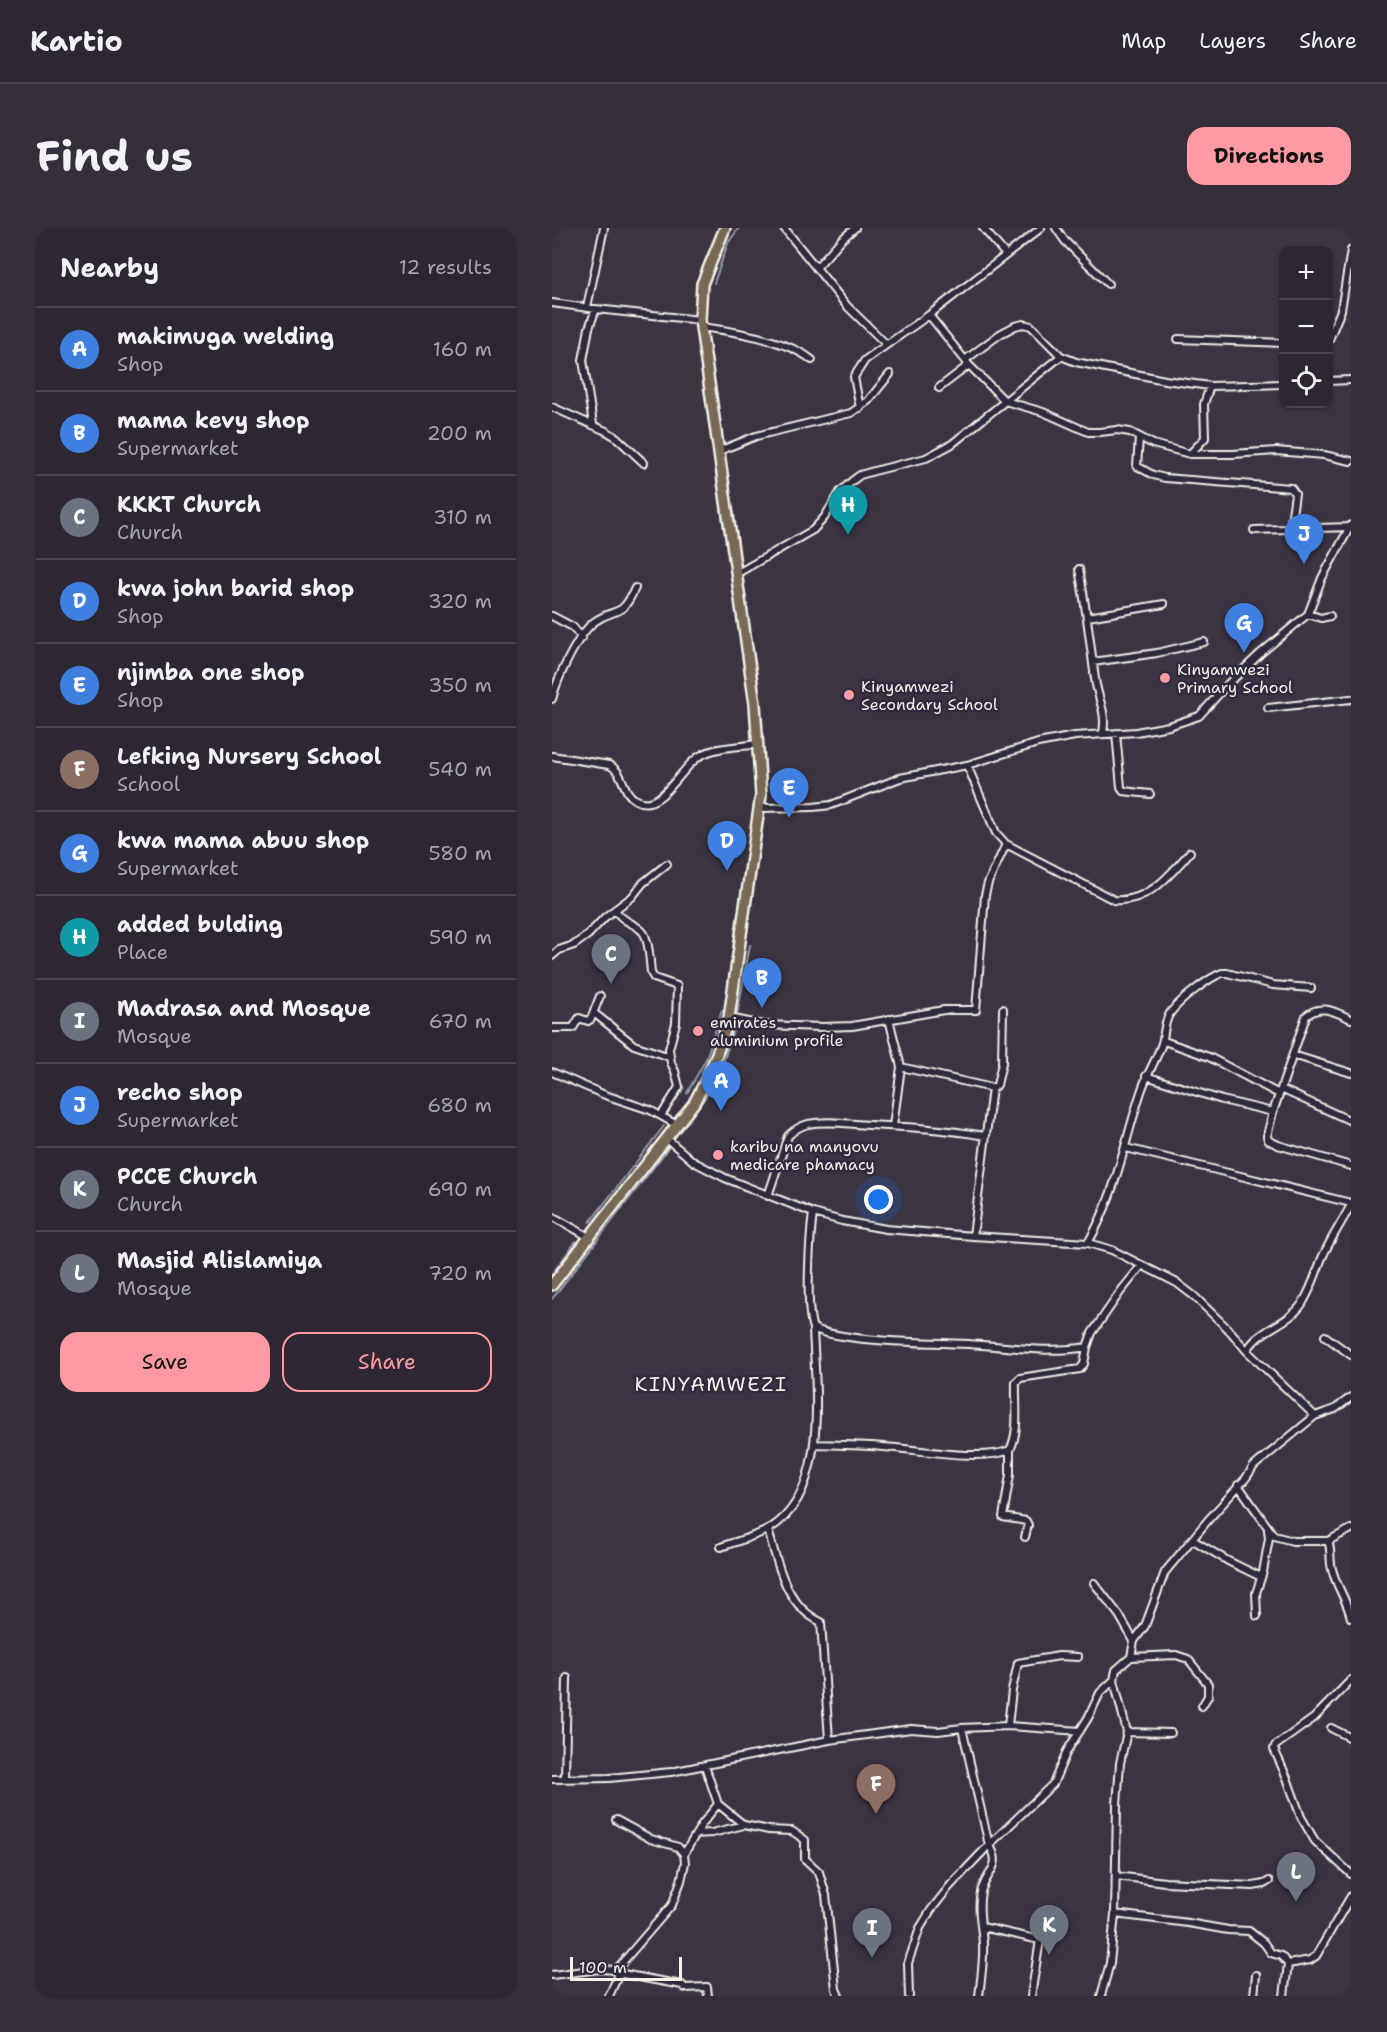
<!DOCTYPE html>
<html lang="en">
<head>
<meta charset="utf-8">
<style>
	:root { --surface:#2c2732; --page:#342f3a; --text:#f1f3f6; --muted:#a6a5ac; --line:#48444d; --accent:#ff9aa2 }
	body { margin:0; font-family:"Shantell Sans",sans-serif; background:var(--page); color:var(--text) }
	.controls { position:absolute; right:18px; top:18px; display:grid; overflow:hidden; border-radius:12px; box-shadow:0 2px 4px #0004 }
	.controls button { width:54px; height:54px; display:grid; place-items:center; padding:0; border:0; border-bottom:2px solid var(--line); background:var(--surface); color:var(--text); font:30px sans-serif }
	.scale { position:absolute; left:18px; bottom:15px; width:112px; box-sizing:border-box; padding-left:6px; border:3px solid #f4f1e8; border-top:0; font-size:16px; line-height:21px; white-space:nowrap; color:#f4f1e8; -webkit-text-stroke:4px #2f2a3d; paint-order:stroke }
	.you { position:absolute; left:327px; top:972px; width:21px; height:21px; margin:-15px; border:4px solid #fff; border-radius:50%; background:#1a73e8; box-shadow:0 0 0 9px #1a73e833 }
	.badge { display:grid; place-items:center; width:39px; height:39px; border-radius:50%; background:var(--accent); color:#fff; font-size:20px; font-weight:700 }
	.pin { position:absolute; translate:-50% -50px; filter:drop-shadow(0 2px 3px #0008) }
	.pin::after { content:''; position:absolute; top:32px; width:21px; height:18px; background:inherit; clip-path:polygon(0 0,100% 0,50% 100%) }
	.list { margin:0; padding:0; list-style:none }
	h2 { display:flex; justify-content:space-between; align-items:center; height:78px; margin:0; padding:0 24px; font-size:26px }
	h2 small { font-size:20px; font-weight:400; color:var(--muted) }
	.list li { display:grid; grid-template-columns:39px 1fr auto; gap:18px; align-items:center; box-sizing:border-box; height:84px; padding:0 24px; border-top:2px solid var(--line) }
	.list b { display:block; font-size:22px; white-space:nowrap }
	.list p { margin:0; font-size:20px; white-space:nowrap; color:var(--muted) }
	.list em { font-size:20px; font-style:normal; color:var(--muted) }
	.actions { display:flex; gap:12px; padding:18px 24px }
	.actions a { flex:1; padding:14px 0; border:2px solid var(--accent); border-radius:18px; text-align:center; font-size:21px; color:var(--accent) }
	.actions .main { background:var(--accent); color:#111 }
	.icon { flex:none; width:33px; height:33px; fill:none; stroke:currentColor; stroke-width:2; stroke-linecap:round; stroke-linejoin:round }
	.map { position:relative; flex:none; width:799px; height:1768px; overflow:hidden; border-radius:18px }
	header { display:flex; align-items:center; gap:36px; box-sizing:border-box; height:84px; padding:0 30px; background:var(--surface); border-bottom:2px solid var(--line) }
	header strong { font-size:28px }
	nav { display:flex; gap:33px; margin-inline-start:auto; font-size:21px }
	.intro { display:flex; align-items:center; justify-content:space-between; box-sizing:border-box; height:144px; padding:0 36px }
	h1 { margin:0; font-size:42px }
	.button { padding:15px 27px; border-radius:18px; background:var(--accent); color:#111; font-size:21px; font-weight:700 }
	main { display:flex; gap:36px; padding:0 36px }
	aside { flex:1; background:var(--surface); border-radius:18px; box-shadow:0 2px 4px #0004 }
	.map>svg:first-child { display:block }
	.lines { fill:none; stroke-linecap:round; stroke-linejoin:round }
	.stream { stroke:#939ea8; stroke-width:2 }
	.street-casing { stroke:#f4f1e8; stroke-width:10 }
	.primary-casing { stroke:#f4f1e8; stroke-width:14 }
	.street { stroke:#2f2a3d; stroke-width:6 }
	.primary { stroke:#776954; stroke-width:9 }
	.poi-dot { fill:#ff9aa2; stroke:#2f2a3d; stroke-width:2 }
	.labels { text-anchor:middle; stroke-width:5; stroke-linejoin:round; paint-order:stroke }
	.poi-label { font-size:16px; fill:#f4f1e8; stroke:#2f2a3d; text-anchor:start }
	.quarter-label { font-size:20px; letter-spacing:1.5px; fill:#f4f1e8; stroke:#2f2a3d }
</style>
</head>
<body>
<header>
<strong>Kartio</strong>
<nav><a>Map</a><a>Layers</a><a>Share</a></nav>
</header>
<div class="intro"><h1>Find us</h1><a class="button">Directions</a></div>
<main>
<aside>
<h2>Nearby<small>12 results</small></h2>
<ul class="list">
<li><span class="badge" style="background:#3f7fe0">A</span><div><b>makimuga welding</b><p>Shop</p></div><em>160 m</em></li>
<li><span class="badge" style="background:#3f7fe0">B</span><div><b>mama kevy shop</b><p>Supermarket</p></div><em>200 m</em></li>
<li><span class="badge" style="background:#6b7280">C</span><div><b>KKKT Church</b><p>Church</p></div><em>310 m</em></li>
<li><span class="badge" style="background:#3f7fe0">D</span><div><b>kwa john barid shop</b><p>Shop</p></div><em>320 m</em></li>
<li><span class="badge" style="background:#3f7fe0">E</span><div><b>njimba one shop</b><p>Shop</p></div><em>350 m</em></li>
<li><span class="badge" style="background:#8d6e63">F</span><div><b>Lefking Nursery School</b><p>School</p></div><em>540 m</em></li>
<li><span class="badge" style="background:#3f7fe0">G</span><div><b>kwa mama abuu shop</b><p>Supermarket</p></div><em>580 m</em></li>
<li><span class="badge" style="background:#0f9aa8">H</span><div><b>added bulding</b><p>Place</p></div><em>590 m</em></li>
<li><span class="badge" style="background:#6b7280">I</span><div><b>Madrasa and Mosque</b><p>Mosque</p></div><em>670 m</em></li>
<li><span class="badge" style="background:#3f7fe0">J</span><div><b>recho shop</b><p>Supermarket</p></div><em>680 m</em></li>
<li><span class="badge" style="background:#6b7280">K</span><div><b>PCCE Church</b><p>Church</p></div><em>690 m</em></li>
<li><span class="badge" style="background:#6b7280">L</span><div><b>Masjid Alislamiya</b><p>Mosque</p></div><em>720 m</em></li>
</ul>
<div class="actions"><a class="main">Save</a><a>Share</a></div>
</aside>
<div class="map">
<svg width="799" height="1768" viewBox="0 0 799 1768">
	<rect width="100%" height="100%" fill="#3b3443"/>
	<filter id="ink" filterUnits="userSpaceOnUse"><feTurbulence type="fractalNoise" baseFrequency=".0167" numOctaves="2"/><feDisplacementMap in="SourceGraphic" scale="12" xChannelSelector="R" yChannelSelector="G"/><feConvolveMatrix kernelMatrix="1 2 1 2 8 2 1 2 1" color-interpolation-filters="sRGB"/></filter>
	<g filter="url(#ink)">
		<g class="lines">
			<path class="stream" d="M 162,55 L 176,15 L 187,0
				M 185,787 L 198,717
				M 135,865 L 154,831 L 170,782
				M 134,896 L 160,860 L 170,839 L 184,792
				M 38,994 L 112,898
				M 0,1046 L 24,1013
				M 0,1071 L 118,918"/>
			<g class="street-casing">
				<path id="street" d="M 232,0 L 295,78 L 334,116
					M 431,0 L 454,27
					M 504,0 L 513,13 L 556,56
					M 264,40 L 290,11 L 303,0
					M 0,75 L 44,81 L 148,92
					M 35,79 L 52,0
					M 377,87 L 417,137 L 453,173 L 491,184 L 536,204 L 548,204 L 565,202 L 578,204 L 601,216 L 638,226 L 681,226 L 724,223 L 772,227 L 799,233
					M 149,99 C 181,103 235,112 260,132
					M 626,111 L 732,115
					M 776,114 L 789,82 L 799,22
					M 413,132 L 448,106 L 463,98 L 471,96 L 479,98 L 509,128 L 524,134 L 613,152 L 658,158 L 732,156
					M 776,153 L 799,152
					M 387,160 L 417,137
					M 0,179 L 54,203 L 64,209 L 92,235
					M 308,180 L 302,149 L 313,132 L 377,87 L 489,0
					M 41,196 L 31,132 L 37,100 L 44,81
					M 587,210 L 585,238 L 601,247 L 613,250 L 739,260 L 743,266 L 738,301
					M 167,223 L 204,208 L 299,185 L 316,173 L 338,146
					M 638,226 L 653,210 L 652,176 L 658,158
					M 702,302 L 798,299
					M 527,341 C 534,378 538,414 543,451 C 546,472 555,484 551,505
					M 184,346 L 261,302 L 272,290 L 288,264 L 300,253 L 308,247 L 322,243 L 374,230 L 400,216 L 509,128
					M 756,386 L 769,390 L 778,388
					M 0,388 L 21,399 L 30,410
					M 536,389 L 612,376
					M 541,434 L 605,425 L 652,414
					M 0,471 C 5,451 26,406 42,394 C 64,378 69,392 83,360
					M 716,480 L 799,471
					M 564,505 L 569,559 L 571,563 L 598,566
					M 0,528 L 57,537 C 73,544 69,564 84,572 C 109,586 129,538 148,528 C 164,518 188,519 207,516
					M 415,537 L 444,605 L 454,616 L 562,672 C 596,675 618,647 638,624
					M 208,580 L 261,579 L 279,577 L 348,550 L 415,537 L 486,515 L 523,508 L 584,504 L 617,498 L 647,488 L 676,456 L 709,425 L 756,386 L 770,350 L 799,297
					M 64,683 C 72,695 81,694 90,703 C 97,709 98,735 99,745 L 102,750 L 125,758 L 124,795 L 117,821 L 119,835 L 123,843 L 127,859 L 109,888
					M 0,728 L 7,722 L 22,717 L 36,707 L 53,689 L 80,669 L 91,655 L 115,636
					M 42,785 L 82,817 L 118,829
					M 177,790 L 212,797 L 270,799 L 300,798 L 392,782 L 424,782 L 433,667 L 436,655 L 454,616
					M 337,791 L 349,839 L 341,898
					M 799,791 C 783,784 769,775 754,788 L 721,884 L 715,908 L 716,912 L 726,917 L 799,938
					M 0,800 L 21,800 L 27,790 L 36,793 L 39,791 L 48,768
					M 612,813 L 657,829 L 727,866
					M 741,827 L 799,845
					M 349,839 L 440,860 L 445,857 L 450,835 L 451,781
					M 0,844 L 53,867 L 98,882 L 125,897
					M 594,848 L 670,872 L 721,884
					M 729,861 L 799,893
					M 114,910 L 142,934 L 173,950 L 261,985 L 290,993 L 334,1001 L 421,1008 L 536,1015 L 560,1022 L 625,1055 L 642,1068 L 679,1104 L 695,1123 L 763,1188 L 783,1181 L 799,1169
					M 574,920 C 649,939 724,956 799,975
					M 216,968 L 236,908 C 242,902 248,898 256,896 C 276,892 297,896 317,897 C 356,899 394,901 433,908
					M 261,985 C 258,1008 253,1080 261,1100 C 272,1106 285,1107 297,1109 C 336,1115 376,1114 416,1116 C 456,1118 495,1126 535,1119
					M 0,988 L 37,1009
					M 421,1008 L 440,860
					M 536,1015 C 564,967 572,915 589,864 C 594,848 603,834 609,818 C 613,809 611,797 617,787 C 624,775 656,750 670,745 L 675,745 L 721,757 L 759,760
					M 773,1108 L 799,1127
					M 695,1123 C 706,1101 736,1097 750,1076 C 759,1062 764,1045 770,1030 C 778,1012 790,994 799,977
					M 262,1216 C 285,1217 309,1217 332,1219 C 365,1221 429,1234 458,1222 C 468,1202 463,1176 464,1154 L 468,1150 L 528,1141 L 532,1136 L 535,1119 L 540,1105 L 569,1063 L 590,1037
					M 458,1222 L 458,1247 L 451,1289 L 474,1293 L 476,1297 L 473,1309
					M 686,1257 L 722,1308 L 741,1313 L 776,1313 C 780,1322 777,1331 780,1341 C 784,1358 795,1372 799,1390
					M 216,1302 C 226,1336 233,1377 269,1394 L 277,1512
					M 641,1312 L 676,1333 L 709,1349
					M 776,1313 L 799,1301
					M 169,1319 C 184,1313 203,1309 217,1301 C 278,1265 263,1159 261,1100
					M 542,1355 L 567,1387 L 582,1413
					M 705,1388 L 704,1365 L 711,1344 L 717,1310 L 716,1302
					M 579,1429 L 624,1427 L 636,1431 L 656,1456 L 656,1468 L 650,1478
					M 799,1452 L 762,1490 L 723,1518 L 722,1521 L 735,1550 L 749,1589 L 763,1613 L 799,1646
					M 456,1498 L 460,1462 L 466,1435 L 507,1428 L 526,1429
					M 410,1500 L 437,1617 C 452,1638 434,1644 429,1664 C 425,1681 430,1699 431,1716 C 432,1733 429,1751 427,1768
					M 779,1500 L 799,1510
					M 575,1504 L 619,1505
					M 153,1538 L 166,1576 L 192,1597 L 217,1602 L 240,1603 L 253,1612 L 253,1631 L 267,1644 L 274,1667 L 284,1761 L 287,1768
					M 13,1550 L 15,1450
					M 0,1551 L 57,1550 L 119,1544 L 277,1512 L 359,1501 L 386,1503 L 410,1500 L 456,1498 L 528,1503
					M 64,1592 L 99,1611 L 126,1619 L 132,1626 L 133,1635 L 129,1653 L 120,1677 L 64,1742
					M 144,1606 L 160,1605 L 192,1597
					M 132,1626 L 150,1596 L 166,1576
					M 564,1648 L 613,1654 L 701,1658 L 712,1656 L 717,1653
					M 563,1686 L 636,1695 L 676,1702 L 697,1703 L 712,1715 L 719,1725 L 729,1728 L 736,1736
					M 430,1699 L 488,1712 L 479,1768
					M 65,1745 L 130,1757 L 133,1760 L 155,1759 L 156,1768
					M 0,1747 L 48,1741 L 64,1742 L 65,1750 L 57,1768
					M 357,1768 L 356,1735 L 368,1700 L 379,1682 L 398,1658 L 437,1617 L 501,1556 L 515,1523 L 536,1490 L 548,1465 L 562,1452
					M 549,1768 L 558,1735 L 563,1686 L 565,1577 L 568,1535 L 575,1504 L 562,1452 L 564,1442 L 579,1429 L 582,1413 L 593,1398 L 613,1344 L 657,1291 L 694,1250 L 702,1238 L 763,1188
					M 702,1768 L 704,1747
					M 732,1768 L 736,1736 L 758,1732 L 764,1728 L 799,1668"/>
			</g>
			<g class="primary-casing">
				<path id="primary" d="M 0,1057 L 142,875 C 158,847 168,821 177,790 L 209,567 L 203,476 L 148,92 L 150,56 L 173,0"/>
			</g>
			<use href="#street" class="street"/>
			<use href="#primary" class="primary"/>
		</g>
	</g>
	<g class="poi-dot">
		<circle cx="613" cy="450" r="6"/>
		<circle cx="297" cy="467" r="6"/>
		<circle cx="146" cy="803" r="6"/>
		<circle cx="166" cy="927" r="6"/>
	</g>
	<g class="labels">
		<g class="poi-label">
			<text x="625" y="447">Kinyamwezi<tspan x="625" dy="18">Primary School</tspan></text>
			<text x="309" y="464">Kinyamwezi<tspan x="309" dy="18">Secondary School</tspan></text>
			<text x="158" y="800">emirates<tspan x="158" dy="18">aluminium profile</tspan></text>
			<text x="178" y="924">karibu na manyovu<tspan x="178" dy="18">medicare phamacy</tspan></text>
		</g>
		<g class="quarter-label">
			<text x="159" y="1163">KINYAMWEZI</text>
		</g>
	</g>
</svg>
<div class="controls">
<button>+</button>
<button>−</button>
<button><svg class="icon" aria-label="locate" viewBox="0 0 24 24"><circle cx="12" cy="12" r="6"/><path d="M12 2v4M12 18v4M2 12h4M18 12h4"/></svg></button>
</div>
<div class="scale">100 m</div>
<div class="you"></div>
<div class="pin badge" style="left:169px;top:883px;background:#3f7fe0">A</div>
<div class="pin badge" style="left:210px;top:780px;background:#3f7fe0">B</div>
<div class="pin badge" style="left:59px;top:756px;background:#6b7280">C</div>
<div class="pin badge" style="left:175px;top:643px;background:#3f7fe0">D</div>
<div class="pin badge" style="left:237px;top:590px;background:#3f7fe0">E</div>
<div class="pin badge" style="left:324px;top:1586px;background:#8d6e63">F</div>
<div class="pin badge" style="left:692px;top:425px;background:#3f7fe0">G</div>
<div class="pin badge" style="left:296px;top:307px;background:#0f9aa8">H</div>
<div class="pin badge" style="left:320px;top:1730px;background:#6b7280">I</div>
<div class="pin badge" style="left:752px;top:336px;background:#3f7fe0">J</div>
<div class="pin badge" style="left:497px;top:1727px;background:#6b7280">K</div>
<div class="pin badge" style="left:744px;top:1674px;background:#6b7280">L</div>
</div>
</main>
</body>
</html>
